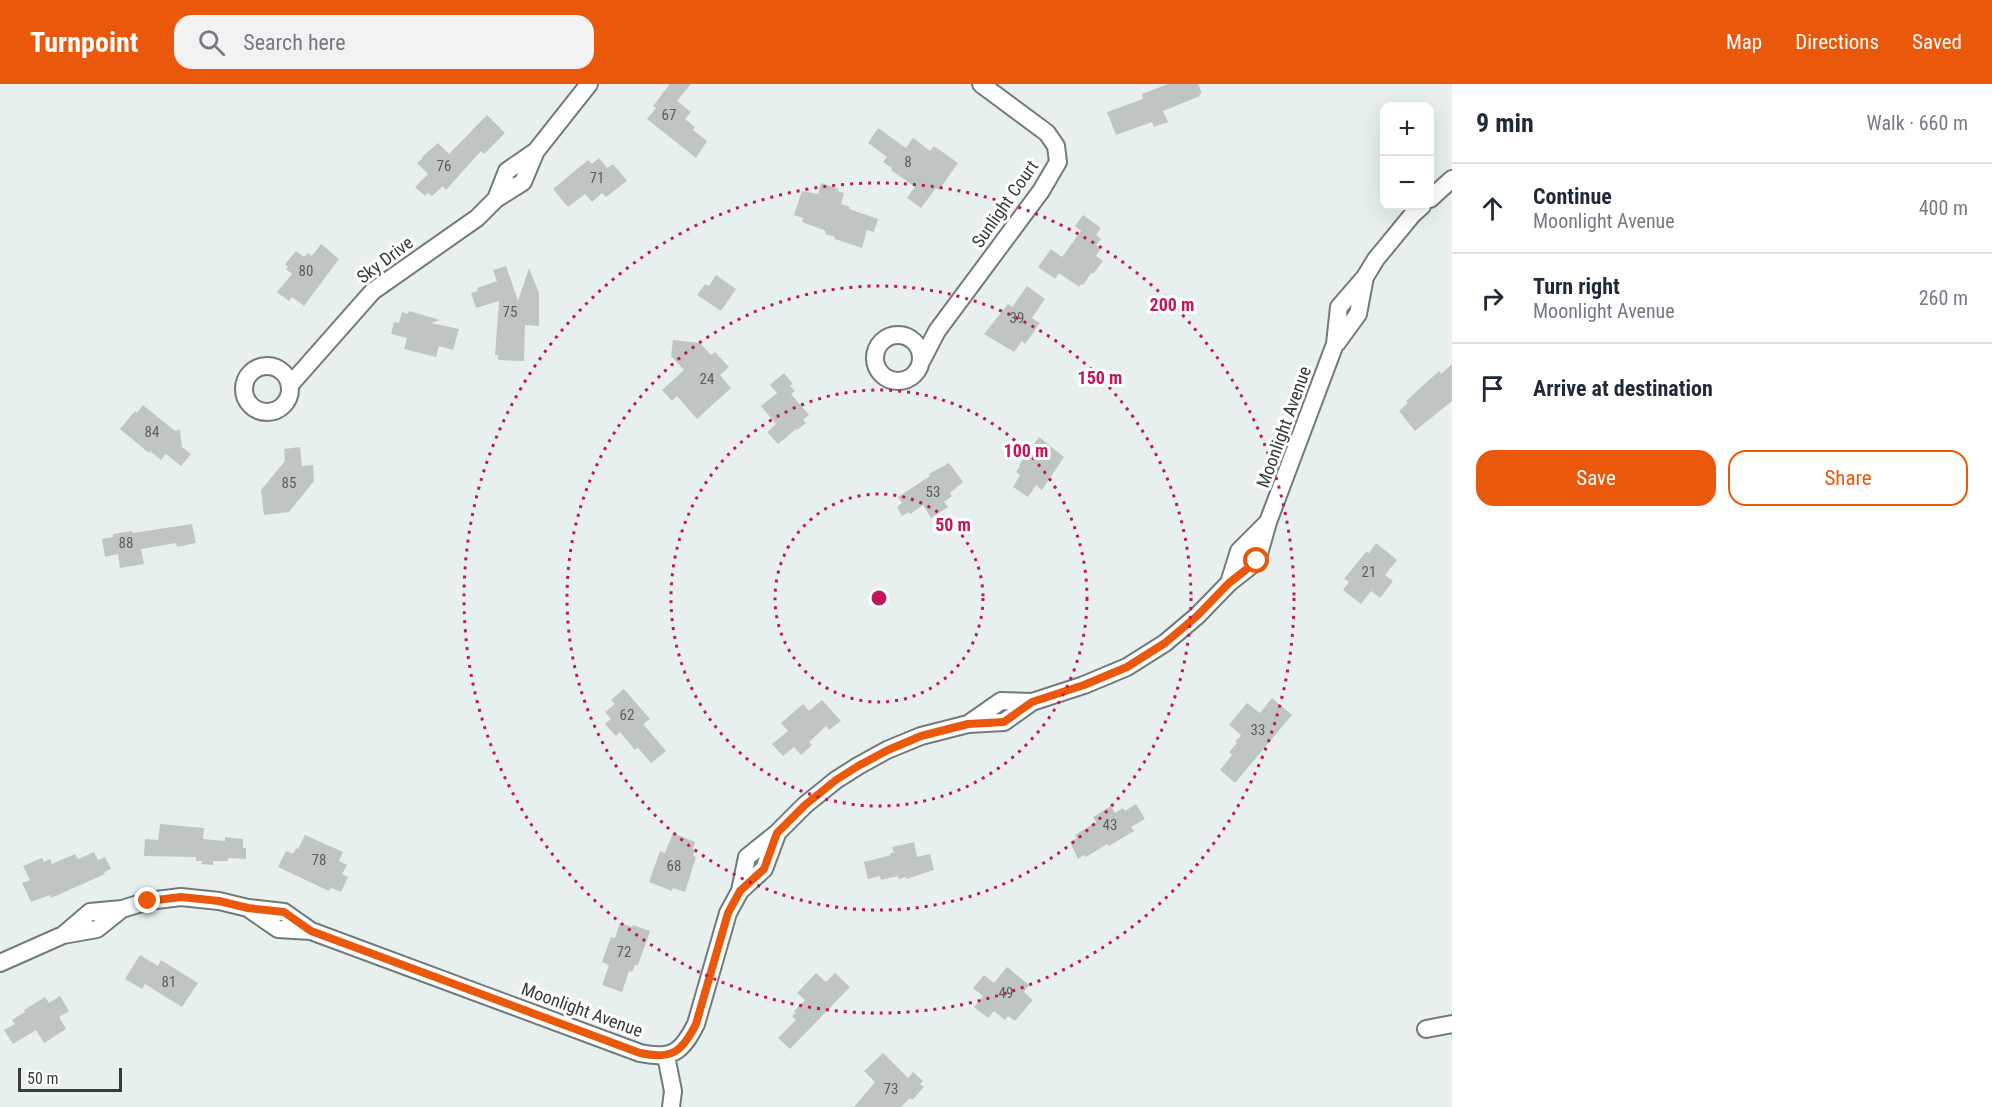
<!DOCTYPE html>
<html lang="en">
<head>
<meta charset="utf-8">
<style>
	:root { --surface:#fff; --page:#f2f2f3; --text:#1f2937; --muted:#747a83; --line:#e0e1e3; --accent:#ea580c }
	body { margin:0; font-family:"Roboto Condensed",sans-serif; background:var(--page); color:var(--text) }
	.controls { position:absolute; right:18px; top:18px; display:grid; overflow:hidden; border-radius:12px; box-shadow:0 6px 24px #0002 }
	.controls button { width:54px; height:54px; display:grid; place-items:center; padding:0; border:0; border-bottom:2px solid var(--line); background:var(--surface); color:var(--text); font:30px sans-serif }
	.scale { position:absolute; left:18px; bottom:15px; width:104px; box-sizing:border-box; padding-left:6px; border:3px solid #383b3b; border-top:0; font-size:16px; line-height:21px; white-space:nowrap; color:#383b3b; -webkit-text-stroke:4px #fff; paint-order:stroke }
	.stop { position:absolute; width:18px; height:18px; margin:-14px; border:4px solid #ea580c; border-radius:50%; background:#fff }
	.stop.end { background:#ea580c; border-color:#fff; box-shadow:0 2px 6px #0008 }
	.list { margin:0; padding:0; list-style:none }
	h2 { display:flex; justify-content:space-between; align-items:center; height:78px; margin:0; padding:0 24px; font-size:26px }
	h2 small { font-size:20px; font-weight:400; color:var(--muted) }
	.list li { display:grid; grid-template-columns:39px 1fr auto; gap:18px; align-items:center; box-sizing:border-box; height:90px; padding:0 24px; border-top:2px solid var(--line) }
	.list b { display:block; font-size:22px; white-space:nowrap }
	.list p { margin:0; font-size:20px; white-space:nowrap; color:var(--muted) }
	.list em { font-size:20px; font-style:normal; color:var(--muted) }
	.actions { display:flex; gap:12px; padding:18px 24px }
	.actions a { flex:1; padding:14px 0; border:2px solid var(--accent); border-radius:18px; text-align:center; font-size:21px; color:var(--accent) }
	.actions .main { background:var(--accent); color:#fff }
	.icon { flex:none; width:33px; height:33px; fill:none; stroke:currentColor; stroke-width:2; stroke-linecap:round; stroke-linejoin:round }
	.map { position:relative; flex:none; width:1452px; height:1023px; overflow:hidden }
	header { display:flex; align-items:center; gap:36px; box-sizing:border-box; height:84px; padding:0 30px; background:var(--accent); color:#fff }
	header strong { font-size:28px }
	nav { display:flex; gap:33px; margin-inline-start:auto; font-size:21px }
	.search { width:420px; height:54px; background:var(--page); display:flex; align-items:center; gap:15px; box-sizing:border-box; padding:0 21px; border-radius:18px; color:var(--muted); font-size:22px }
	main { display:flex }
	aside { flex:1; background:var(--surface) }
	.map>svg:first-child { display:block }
	.building { fill:#bfc6c2 }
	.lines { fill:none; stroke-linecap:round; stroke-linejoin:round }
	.minor-casing { stroke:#737b7a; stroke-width:20 }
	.minor { stroke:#fff; stroke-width:16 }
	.route { stroke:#ea580c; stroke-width:8 }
	.ring { fill:none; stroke:#c2185b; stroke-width:3; stroke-dasharray:3 6 }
	.labels { text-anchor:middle; stroke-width:6; stroke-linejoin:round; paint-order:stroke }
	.number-label { font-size:15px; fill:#5a5e5d }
	.street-label { font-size:18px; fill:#383b3b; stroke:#fff }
	.centre { fill:#c2185b; stroke:#fff; stroke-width:3 }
	.ring-label { font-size:18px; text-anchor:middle; font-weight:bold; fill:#c2185b; stroke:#fff; stroke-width:6; stroke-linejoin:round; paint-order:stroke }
</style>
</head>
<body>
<header>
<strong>Turnpoint</strong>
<div class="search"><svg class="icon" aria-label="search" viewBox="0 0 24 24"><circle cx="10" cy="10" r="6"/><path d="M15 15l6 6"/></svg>Search here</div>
<nav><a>Map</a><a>Directions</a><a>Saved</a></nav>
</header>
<main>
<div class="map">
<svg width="1452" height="1023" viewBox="0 0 1452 1023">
	<rect width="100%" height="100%" fill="#e7f0ee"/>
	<path class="building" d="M 670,0 L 691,0 L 677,17 L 691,28 L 685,35 L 695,43 L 693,46 L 707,57 L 696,74 L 647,35 L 656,24 L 653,22 Z
		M 1168,0 L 1198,0 L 1202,9 L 1199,10 L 1200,12 L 1163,27 L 1168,38 L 1154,43 L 1152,38 L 1116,51 L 1107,28 L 1143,15 L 1142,10 Z
		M 487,31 L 505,49 L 484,70 L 481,67 L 446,106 L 443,102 L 432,112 L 428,109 L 425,112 L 415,103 L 428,90 L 417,79 L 423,74 L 422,73 L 438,59 L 449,70 Z
		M 878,44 L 906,64 L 913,54 L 930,67 L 934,62 L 958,79 L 939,106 L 936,104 L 921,124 L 907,114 L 915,103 L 891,86 L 892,84 L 883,78 L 887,73 L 868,59 Z
		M 599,74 L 607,84 L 613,80 L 627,97 L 606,113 L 602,109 L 592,118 L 585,110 L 568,123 L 553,105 L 588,76 L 592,80 Z
		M 821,99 L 839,105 L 838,107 L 844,109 L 841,120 L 850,123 L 849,125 L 878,135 L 874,148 L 867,146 L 862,164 L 835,155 L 835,153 L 825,150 L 826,147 L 802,138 L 803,134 L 794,131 L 802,107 L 818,110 Z
		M 1083,131 L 1101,144 L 1096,151 L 1101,155 L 1096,161 L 1101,164 L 1096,172 L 1103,177 L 1093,190 L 1092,188 L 1083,201 L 1081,200 L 1079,203 L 1059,189 L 1055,195 L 1038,183 L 1051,165 L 1062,173 L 1081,147 L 1075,142 Z
		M 321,160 L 339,175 L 304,222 L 292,213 L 289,217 L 277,208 L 292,190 L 286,185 L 288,183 L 285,180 L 296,167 L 304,173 L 308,169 L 312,172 Z
		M 506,182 L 518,217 L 529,184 L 539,209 L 539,242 L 525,241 L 524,277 L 498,276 L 498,271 L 495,271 L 499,217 L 476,224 L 471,209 L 478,207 L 477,204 L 497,197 L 493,186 Z
		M 716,191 L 736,205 L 721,227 L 697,211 L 705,200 L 709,202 Z
		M 1027,202 L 1045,215 L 1032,234 L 1040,239 L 1025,260 L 1022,257 L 1014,268 L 984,250 L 1008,220 L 1012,223 Z
		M 409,227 L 440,236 L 431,239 L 459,245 L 453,266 L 439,262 L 436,273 L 404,265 L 407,254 L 391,250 L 394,238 L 399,239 L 402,228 L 408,230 Z
		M 673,256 L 700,259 L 711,271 L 715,268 L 729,283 L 720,291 L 731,304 L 697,335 L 677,312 L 672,317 L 662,306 L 684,286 L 671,272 Z
		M 1452,280 L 1452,317 L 1415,347 L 1399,327 L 1408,319 L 1406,317 L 1439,287 L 1441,290 Z
		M 784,289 L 793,300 L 790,302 L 795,307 L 791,310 L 809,331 L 803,336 L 806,339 L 797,346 L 796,345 L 778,360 L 767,348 L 776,340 L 761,322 L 777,309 L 770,301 Z
		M 143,321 L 175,347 L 180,346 L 182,363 L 191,370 L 181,382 L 166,370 L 161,376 L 150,367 L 149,369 L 120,345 L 135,327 L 137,329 Z
		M 1039,353 L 1064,373 L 1042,406 L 1036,401 L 1028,413 L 1013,403 L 1020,391 L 1016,388 L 1020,382 L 1019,381 Z
		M 300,363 L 302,382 L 313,381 L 314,397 L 289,428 L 264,431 L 261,406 L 285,377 L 284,365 Z
		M 949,379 L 963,398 L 950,409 L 952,412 L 944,418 L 948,423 L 931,434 L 923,421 L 910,430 L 909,428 L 902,432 L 897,423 L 902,419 L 898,413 L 930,392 L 929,390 Z
		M 192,440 L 196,459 L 177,463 L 176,459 L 141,465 L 144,480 L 120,484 L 118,470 L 105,473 L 102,455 L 113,453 L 113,450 L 132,447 L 133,449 Z
		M 1376,459 L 1397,476 L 1385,491 L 1393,497 L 1380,514 L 1371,507 L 1361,520 L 1343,506 L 1349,498 L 1344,495 L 1366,468 L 1369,469 Z
		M 624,605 L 650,635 L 643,640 L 666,667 L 651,679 L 638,664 L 635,666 L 620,648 L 616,652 L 605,640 L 611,635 L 605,628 L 615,620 L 611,616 Z
		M 1272,614 L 1292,631 L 1235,699 L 1220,686 L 1232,671 L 1229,668 L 1237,659 L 1235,658 L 1241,651 L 1229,641 L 1247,619 L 1260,629 Z
		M 822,616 L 841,637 L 829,646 L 826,642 L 809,658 L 812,661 L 801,671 L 794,663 L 783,672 L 772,660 L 788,647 L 781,639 L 803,620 L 809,627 Z
		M 1136,720 L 1145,735 L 1131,743 L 1134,747 L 1109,762 L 1107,760 L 1086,773 L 1084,771 L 1078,775 L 1070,758 L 1077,754 L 1075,751 L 1096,738 L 1093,733 L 1111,722 L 1115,729 L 1123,724 L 1125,727 Z
		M 160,740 L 204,744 L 203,755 L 225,757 L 225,753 L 243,755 L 243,764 L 246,764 L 246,775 L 228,774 L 228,777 L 213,777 L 213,781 L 201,780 L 202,777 L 196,777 L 196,773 L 144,772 L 145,755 L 158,756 Z
		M 673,749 L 695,758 L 693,765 L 695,766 L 693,772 L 696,773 L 685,808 L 673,804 L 672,807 L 649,798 L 660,767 L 665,769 Z
		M 305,751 L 343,768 L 339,777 L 347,781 L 342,790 L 348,793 L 341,808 L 331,804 L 329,807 L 278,783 L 286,767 L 293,770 L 296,764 L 298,765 Z
		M 914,758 L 917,773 L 930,770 L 934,786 L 906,795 L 906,793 L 899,795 L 898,792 L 881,796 L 880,792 L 868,795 L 864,778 L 891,771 L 890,769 L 894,769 L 892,763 Z
		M 94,768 L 98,776 L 105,773 L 111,785 L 104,788 L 105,790 L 51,814 L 50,811 L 31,818 L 22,799 L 30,796 L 23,782 L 42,774 L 44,778 L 50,775 L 52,780 L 75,770 L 78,775 Z
		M 620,839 L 632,843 L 633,841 L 650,847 L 638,881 L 635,881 L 632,888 L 629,887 L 622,908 L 602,901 L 609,881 L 602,878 L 611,853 L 615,854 Z
		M 140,871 L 158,882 L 161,876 L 198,899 L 182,923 L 145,900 L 142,905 L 125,895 Z
		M 1007,883 L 1029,901 L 1024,908 L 1033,916 L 1015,937 L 1008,932 L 1005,936 L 994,927 L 988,934 L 974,923 L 983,912 L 973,904 L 984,891 L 994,899 Z
		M 816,889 L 826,898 L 835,889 L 850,903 L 790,965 L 778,954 L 796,936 L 792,932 L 796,929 L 794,927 L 805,916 L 797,909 Z
		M 60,912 L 69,927 L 59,933 L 66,945 L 44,959 L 36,946 L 13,960 L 4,946 L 15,940 L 12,936 L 25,928 L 24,926 L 45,913 L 49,919 Z
		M 883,969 L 908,994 L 913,988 L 923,997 L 920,1000 L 924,1003 L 916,1012 L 912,1016 L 910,1014 L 901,1023 L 854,1023 L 875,998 L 864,987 Z"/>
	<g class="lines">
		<g class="minor-casing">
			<path id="minor" d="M 496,115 L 507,87 L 536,67 L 589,0
				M 1430,115 L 1452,95
				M875 274a23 23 0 1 1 46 0a23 23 0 1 1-46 0Z
				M 1337,259 L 1358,230 L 1365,193
				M 922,276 L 937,247 L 1041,107 L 1058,78 L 1056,62 L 1047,49 L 981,0
				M244 305a23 23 0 1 1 46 0a23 23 0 1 1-46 0Z
				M 290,301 L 373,207 L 477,134 L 496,115 L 523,98 L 536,67
				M 1229,499 L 1239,467 L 1267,439
				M 968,640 L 1001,617 L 1032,618
				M 740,807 L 764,785 L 777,750
				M 249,825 L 278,845 L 311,847
				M 63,851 L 90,828 L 122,825 L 148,817 L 181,813 L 219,817 L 248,824 L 284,828 L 311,847 L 640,969 C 672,976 682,968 696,940 L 728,829 L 740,807 L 747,773 L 777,749 L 805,721 L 836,696 L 858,682 L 887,666 L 921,652 L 968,640 L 1004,638 L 1032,618 L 1084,601 L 1127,583 L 1165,559 L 1197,532 L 1229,499 L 1257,477 L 1268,438 L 1335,260 L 1339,223 L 1365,193 L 1376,175 L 1413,130 L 1422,122
				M 0,879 L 63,851 L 97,845 L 122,825
				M 1426,945 L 1452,940
				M 666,972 L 673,1007 L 671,1023"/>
		</g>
		<use href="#minor" class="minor"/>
	</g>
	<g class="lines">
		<path class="route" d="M 148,817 L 181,813 L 219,817 L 248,824 L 284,828 L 311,847 L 640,969 C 672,976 682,968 696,940 L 728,829 L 740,807 L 764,785 L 777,749 L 805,721 L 836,696 L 858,682 L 888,666 L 921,652 L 968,640 L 1004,638 L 1032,618 L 1084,601 L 1127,583 L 1165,559 L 1197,532 L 1229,499 L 1257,477"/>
	</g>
	<g class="ring">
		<circle cx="879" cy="514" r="104"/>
		<circle cx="879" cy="514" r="208"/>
		<circle cx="879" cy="514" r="312"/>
		<circle cx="879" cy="514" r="415"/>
	</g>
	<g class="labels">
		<g class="number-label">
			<text x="669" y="36">67</text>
			<text x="908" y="83">8</text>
			<text x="444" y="87">76</text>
			<text x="597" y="99">71</text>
			<text x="306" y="192">80</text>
			<text x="510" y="233">75</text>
			<text x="1017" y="239">39</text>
			<text x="707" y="300">24</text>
			<text x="152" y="353">84</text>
			<text x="289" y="404">85</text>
			<text x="933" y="413">53</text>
			<text x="126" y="464">88</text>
			<text x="1369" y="493">21</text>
			<text x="627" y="636">62</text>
			<text x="1258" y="651">33</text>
			<text x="1110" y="746">43</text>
			<text x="319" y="781">78</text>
			<text x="674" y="787">68</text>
			<text x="624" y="873">72</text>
			<text x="169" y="903">81</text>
			<text x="1006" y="914">49</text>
			<text x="891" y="1010">73</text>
		</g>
		<g class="street-label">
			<text transform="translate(1005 120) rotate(-55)" y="6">Sunlight Court</text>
			<text transform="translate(385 176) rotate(-37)" y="6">Sky Drive</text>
			<text transform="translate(1284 343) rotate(-70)" y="6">Moonlight Avenue</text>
			<text transform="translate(582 926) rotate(20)" y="6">Moonlight Avenue</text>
		</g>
	</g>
	<circle cx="879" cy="514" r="9" class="centre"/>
	<g class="ring-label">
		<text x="1172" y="227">200 m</text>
		<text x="1100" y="300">150 m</text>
		<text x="1026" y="373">100 m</text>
		<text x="953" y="447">50 m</text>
	</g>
</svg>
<div class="controls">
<button>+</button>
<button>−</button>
</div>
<div class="scale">50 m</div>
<div class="stop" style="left:1257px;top:477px"></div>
<div class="stop end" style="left:148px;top:817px"></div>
</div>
<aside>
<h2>9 min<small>Walk · 660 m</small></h2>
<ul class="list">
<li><svg class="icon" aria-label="ahead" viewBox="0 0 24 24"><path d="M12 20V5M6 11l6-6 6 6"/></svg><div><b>Continue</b><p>Moonlight Avenue</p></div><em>400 m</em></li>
<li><svg class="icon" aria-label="right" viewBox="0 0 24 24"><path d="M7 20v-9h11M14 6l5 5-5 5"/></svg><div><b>Turn right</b><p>Moonlight Avenue</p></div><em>260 m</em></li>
<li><svg class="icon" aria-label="arrive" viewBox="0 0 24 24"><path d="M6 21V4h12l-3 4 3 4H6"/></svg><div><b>Arrive at destination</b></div></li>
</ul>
<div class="actions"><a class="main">Save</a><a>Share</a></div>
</aside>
</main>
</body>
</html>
